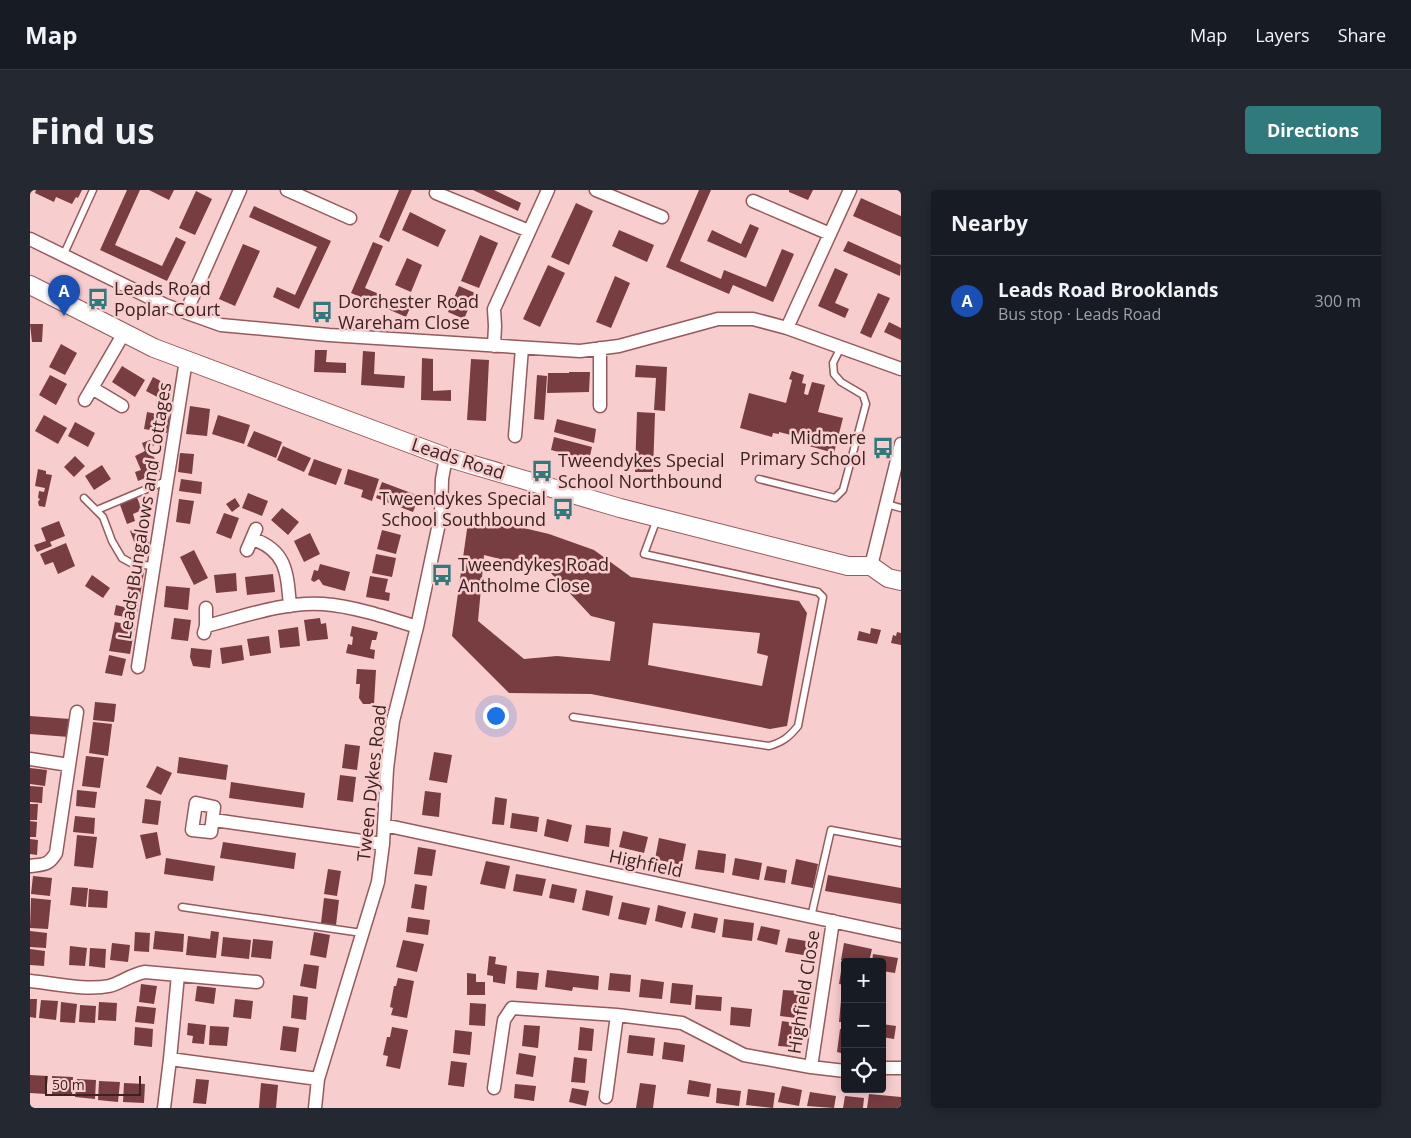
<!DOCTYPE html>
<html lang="en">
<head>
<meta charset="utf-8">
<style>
	:root { --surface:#171b24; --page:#242831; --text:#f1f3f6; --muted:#9ea1a6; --line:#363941; --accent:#307a7c }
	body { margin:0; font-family:"Open Sans",sans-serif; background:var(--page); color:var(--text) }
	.controls { position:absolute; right:15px; bottom:15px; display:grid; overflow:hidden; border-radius:5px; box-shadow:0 2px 12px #0003 }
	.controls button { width:45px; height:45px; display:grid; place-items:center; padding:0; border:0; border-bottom:1px solid var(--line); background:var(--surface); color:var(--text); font:25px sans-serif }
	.scale { position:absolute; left:15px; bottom:12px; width:96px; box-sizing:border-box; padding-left:5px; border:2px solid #3c2222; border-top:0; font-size:14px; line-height:18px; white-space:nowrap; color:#3c2222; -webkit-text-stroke:4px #f8cdce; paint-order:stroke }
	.you { position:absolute; left:465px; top:525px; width:18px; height:18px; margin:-12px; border:4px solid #fff; border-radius:50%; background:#1a73e8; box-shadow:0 0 0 8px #1a73e833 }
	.badge { display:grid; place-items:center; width:32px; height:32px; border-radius:50%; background:var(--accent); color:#fff; font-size:16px; font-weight:700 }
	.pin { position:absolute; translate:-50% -41px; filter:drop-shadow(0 1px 2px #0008) }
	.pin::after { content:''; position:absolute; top:26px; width:18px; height:15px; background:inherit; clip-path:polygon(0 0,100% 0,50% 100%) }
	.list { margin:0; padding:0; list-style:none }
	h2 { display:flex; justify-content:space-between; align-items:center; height:65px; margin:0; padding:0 20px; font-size:21px }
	h2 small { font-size:16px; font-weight:400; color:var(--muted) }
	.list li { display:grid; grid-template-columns:32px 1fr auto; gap:15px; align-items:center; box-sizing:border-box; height:90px; padding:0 20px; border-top:1px solid var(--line) }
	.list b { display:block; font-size:19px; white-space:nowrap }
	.list p { margin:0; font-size:16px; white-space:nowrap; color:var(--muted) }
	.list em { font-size:16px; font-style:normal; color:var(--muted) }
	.icon { flex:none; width:28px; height:28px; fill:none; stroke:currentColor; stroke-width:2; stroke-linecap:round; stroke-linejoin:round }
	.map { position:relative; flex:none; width:871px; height:918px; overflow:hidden; border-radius:5px }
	header { display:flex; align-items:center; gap:30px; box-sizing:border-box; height:70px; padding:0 25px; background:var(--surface); border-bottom:1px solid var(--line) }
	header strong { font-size:24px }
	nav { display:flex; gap:28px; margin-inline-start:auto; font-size:18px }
	.intro { display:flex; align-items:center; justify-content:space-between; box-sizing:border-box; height:120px; padding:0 30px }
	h1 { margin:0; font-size:35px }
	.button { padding:12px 22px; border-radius:5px; background:var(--accent); color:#fff; font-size:18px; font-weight:700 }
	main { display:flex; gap:30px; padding:0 30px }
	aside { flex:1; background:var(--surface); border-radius:5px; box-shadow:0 2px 12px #0003 }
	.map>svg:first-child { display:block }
	.building { fill:#773d40; fill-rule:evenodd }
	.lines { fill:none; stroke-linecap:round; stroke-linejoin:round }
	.service-casing { stroke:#96595c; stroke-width:9 }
	.minor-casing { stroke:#96595c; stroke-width:15 }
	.secondary-casing { stroke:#96595c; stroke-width:20 }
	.service { stroke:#fff; stroke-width:6 }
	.minor { stroke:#fff; stroke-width:12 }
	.secondary { stroke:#fff; stroke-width:18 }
	.labels { text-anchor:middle; stroke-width:5; stroke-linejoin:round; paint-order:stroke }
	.poi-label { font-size:18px; fill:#3c2222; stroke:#f8cdce; text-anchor:start }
	.street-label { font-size:18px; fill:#3c2222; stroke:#f8cdce }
</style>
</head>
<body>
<header>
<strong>Map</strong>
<nav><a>Map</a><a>Layers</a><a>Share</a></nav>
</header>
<div class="intro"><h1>Find us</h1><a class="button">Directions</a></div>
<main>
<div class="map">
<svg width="871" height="918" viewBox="0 0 871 918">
	<rect width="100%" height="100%" fill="#f8cdce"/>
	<path class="building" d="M 6,0 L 52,0 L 48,8 L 46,7 L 42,14 L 26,7 L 24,12 L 5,3 Z
		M 97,0 L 110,0 L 85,55 L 132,76 L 146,47 L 156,52 L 137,91 L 70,60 Z
		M 119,0 L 144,0 L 139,10 Z
		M 369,0 L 382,0 L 359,52 L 349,47 Z
		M 443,0 L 464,0 L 491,13 L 488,21 Z
		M 669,0 L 681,0 L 650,71 L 691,89 L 694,80 L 736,97 L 752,59 L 764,64 L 743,112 L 703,95 L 699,104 L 636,77 Z
		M 759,0 L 783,0 L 778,10 L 759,2 Z
		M 166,1 L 182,9 L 165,45 L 149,38 Z
		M 831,8 L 871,26 L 871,47 L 823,26 Z
		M 546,13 L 563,21 L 539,75 L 521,67 Z
		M 224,16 L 301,51 L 269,119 L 243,107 L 247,97 L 265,105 L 287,57 L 219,27 Z
		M 380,22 L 416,40 L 408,57 L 372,40 Z
		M 720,34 L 729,38 L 716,68 L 677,51 L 682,40 L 711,54 Z
		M 589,40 L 624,55 L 617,72 L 582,56 Z
		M 450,45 L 468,53 L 449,98 L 431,91 Z
		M 818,51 L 871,75 L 870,86 L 813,61 Z
		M 343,52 L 353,56 L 335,98 L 363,110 L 364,107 L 370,109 L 368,113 L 380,118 L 376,127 L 321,103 Z
		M 213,54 L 230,61 L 205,116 L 189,109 Z
		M 377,68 L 392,75 L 381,102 L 365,95 Z
		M 518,75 L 535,83 L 510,137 L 493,129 Z
		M 805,78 L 818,84 L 805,113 L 819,119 L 815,128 L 788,116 Z
		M 585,86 L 600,93 L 581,138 L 566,132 Z
		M 429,96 L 445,103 L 434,129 L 418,122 Z
		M 848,103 L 860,108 L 841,148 L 830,143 Z
		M 859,132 L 871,138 L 871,150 L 854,142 Z
		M 0,134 L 13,134 L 12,152 L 2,152 Z
		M 31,154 L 47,163 L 35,185 L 19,177 Z
		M 285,160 L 297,160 L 296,172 L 316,173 L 316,183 L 284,182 Z
		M 333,161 L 345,162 L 344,184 L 375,186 L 374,198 L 331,195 Z
		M 392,168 L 403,169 L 403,201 L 421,200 L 421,211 L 391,210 Z
		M 441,169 L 459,170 L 456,231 L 437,230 Z
		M 606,175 L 637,177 L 635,221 L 624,220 L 626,188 L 605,187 Z
		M 92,176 L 115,190 L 105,207 L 82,192 Z
		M 762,181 L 774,185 L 772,193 L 776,194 L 774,204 L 778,205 L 782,192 L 795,195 L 788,222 L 813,228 L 804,263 L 772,254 L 773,248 L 749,242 L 749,244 L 743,243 L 742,247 L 710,238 L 719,203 L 756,213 L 762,190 L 759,189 Z
		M 539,182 L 560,182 L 559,202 L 517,203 L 518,183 L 539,183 Z
		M 20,185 L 37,194 L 26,215 L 9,205 Z
		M 507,185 L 517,186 L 514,230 L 504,229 Z
		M 123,187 L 142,197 L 135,211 L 116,201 Z
		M 160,216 L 180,219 L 177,246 L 156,244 Z
		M 117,222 L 141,227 L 138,243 L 114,239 Z
		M 607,222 L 625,223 L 623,282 L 605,282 Z
		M 14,225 L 37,238 L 28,254 L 5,241 Z
		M 188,225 L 220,235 L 214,254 L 182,244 Z
		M 527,229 L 566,239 L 564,253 L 524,242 Z
		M 45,232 L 65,243 L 58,257 L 38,246 Z
		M 224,241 L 252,252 L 246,268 L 217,256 Z
		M 524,247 L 562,257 L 559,270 L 521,260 Z
		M 125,248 L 127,254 L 120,257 L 130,282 L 108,291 L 105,282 L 111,280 L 105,266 L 115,261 L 112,253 Z
		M 253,256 L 281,268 L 274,282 L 247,270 Z
		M 150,263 L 164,264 L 162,284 L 148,282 Z
		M 45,266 L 55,276 L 44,287 L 34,277 Z
		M 284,269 L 312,279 L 306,295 L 278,285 Z
		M 72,275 L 81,289 L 64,300 L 55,286 Z
		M 8,279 L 16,281 L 16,284 L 22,285 L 15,317 L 9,316 L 8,312 L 10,309 L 8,308 L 9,301 L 14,302 L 15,298 L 5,296 Z
		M 318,279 L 349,289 L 342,311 L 331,307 L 333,300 L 314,294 Z
		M 151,289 L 172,292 L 171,304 L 149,301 Z
		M 352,292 L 389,306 L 383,322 L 346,308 Z
		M 218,303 L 238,311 L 232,326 L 212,318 Z
		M 106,305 L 112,320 L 103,324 L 105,331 L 97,334 L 89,312 Z
		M 205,308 L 210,316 L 202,322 L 196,314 Z
		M 149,309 L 164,311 L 160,334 L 146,332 Z
		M 252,318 L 269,332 L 258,345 L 241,330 Z
		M 194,323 L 209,328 L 201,349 L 186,343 Z
		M 439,325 L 519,344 L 564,360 L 601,387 L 769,411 L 777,423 L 757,536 L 740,539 L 561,504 L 479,503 L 422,446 ZM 454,365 L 519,381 L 561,426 L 585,432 L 580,471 L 527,466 L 494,469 L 448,431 ZM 623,433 L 730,443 L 727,463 L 738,466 L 732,496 L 618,475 Z
		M 29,331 L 35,346 L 20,352 L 22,356 L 7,362 L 4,355 L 16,351 L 11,338 Z
		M 113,336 L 121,357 L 108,362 L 100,341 Z
		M 352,340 L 371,345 L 366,364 L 347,359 Z
		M 280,343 L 290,364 L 274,372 L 264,351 Z
		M 36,353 L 45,376 L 28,384 L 23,372 L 15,375 L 10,364 Z
		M 164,360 L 178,388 L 164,395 L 150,367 Z
		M 346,364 L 366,368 L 362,387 L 342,383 Z
		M 290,374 L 320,382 L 315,401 L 293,395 L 289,389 L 284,392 L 281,390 L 284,380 L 288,381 Z
		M 101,380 L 114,382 L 106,429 L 84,425 L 86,415 L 94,417 Z
		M 206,383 L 207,401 L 186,403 L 184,385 Z
		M 243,384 L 245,402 L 217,405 L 215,387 Z
		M 62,385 L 80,398 L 73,408 L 55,396 Z
		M 340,386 L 358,389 L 355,402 L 360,403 L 359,411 L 336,407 Z
		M 136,396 L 160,398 L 158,420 L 134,417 Z
		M 144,428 L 161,430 L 158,451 L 141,449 Z
		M 290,428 L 291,434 L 296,433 L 298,449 L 277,451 L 274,430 Z
		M 85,432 L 105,436 L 100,464 L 79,461 Z
		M 322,436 L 348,442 L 346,450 L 342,450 L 340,459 L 345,460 L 344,469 L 316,463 L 318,454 L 322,455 L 323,447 L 320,446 Z
		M 268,437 L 270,456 L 250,458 L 248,440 Z
		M 841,438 L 851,440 L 847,454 L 827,450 L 829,441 L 840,444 Z
		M 867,442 L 871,443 L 871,455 L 861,453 L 863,445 L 866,446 Z
		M 239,446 L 241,463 L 220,466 L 217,449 Z
		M 212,455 L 214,470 L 192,474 L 190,458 Z
		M 161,458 L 182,460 L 180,478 L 163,476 L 160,467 Z
		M 79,465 L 96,469 L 92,486 L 75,483 Z
		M 327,479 L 346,480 L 344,514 L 333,514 L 329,508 L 330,494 L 326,494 Z
		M 65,512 L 86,514 L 84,532 L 63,530 Z
		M 0,526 L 40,529 L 39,547 L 0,544 Z
		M 63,532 L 82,534 L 78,566 L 59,563 Z
		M 315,554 L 330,556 L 327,580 L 312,578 Z
		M 404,562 L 422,565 L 417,593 L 399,590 Z
		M 56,566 L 74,568 L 70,598 L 52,596 Z
		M 149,567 L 198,575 L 196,590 L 147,583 Z
		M 127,576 L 142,583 L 131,605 L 116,597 Z
		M 0,578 L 17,580 L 15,596 L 0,594 Z
		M 310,585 L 326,587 L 323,612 L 307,610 Z
		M 201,592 L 275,603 L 273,618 L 199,608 Z
		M 0,596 L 13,597 L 12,613 L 0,612 Z
		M 47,600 L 67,602 L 65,618 L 46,616 Z
		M 395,601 L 411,603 L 409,627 L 392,625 Z
		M 465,607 L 477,609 L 474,635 L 462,634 Z
		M 115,609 L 131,611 L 128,635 L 112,633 Z
		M 0,614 L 8,614 L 7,630 L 0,630 Z
		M 482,623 L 509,627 L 507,642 L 480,638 Z
		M 45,626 L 65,628 L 64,644 L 43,642 Z
		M 517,629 L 542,635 L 538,652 L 514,646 Z
		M 0,631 L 7,632 L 6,647 L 0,647 Z
		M 556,635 L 581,638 L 579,657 L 554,653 Z
		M 593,641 L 618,647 L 614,663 L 589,657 Z
		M 127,642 L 131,665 L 116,669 L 110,645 Z
		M 47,645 L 67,647 L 63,678 L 44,676 Z
		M 629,648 L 656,654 L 652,675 L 625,669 Z
		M 0,649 L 8,650 L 7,665 L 0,664 Z
		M 193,652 L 266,663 L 264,679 L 190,668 Z
		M 388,657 L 406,660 L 402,686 L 384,684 Z
		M 668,660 L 696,664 L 694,683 L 665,679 Z
		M 136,668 L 185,676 L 183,691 L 134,684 Z
		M 705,668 L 732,673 L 729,690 L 702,685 Z
		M 766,669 L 788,674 L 783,698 L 761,694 Z
		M 456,671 L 480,676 L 475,699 L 450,694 Z
		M 737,676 L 757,680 L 755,693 L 734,690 Z
		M 298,679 L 311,681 L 307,706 L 294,704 Z
		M 486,684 L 516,689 L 512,706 L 483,701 Z
		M 798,685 L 871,698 L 871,714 L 795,701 Z
		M 3,686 L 22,688 L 20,706 L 1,704 Z
		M 385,694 L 397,696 L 394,720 L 381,718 Z
		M 522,694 L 547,699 L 544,713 L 519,708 Z
		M 42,697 L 58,698 L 56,717 L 40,715 Z
		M 59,699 L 78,701 L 77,718 L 58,717 Z
		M 556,700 L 583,706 L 579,726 L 552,720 Z
		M 1,708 L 21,710 L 18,739 L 0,738 Z
		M 294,708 L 309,710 L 306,735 L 291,733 Z
		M 592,712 L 620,718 L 616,735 L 588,729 Z
		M 628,715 L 656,722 L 652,738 L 625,731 Z
		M 664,723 L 688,728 L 685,743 L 661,738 Z
		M 378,727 L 400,730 L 398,745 L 376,742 Z
		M 694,729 L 724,733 L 722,751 L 692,747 Z
		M 731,736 L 750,740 L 747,755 L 727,750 Z
		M 0,741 L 17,743 L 16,758 L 0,757 Z
		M 125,741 L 154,744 L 153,762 L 123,759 Z
		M 181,741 L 189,742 L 186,768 L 156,765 L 158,746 L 180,749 Z
		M 105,742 L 120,743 L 119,762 L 104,761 Z
		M 284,742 L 300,745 L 296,768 L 280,765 Z
		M 193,747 L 221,750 L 219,769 L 191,766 Z
		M 758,748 L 782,752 L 779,766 L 755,762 Z
		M 223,749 L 243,751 L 241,769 L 221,767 Z
		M 373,750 L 394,754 L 387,782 L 366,777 Z
		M 82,753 L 100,755 L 98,772 L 80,770 Z
		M 814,753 L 842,759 L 839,772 L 821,772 L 811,770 Z
		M 40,756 L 57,758 L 55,776 L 39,775 Z
		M 60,758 L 76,759 L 75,778 L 59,776 Z
		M 0,759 L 15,761 L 14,776 L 0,775 Z
		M 843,764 L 868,768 L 865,783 L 852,781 L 852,772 L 842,772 Z
		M 459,766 L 466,767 L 465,774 L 477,776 L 475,794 L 463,792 L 463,786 L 457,785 Z
		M 274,774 L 289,776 L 286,799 L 270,796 Z
		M 517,780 L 569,786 L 568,800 L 543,797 L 542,801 L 515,797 Z
		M 487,781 L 509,783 L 507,800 L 486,798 Z
		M 811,781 L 815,782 L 815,795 L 809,794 Z
		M 437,783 L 446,784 L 446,792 L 455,792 L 455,805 L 437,805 Z
		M 580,783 L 601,785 L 600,802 L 578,800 Z
		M 368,788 L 384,791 L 377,828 L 361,825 L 363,818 L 360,817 L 364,796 L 366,796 Z
		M 611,789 L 634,792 L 632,809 L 609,807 Z
		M 642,793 L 663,795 L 661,815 L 640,813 Z
		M 111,794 L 127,796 L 124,814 L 109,812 Z
		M 167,796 L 186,798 L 184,814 L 165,811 Z
		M 753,800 L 769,801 L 766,828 L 750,826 Z
		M 263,805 L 278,807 L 276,830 L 261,828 Z
		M 666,805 L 692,807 L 691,821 L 665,819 Z
		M 0,809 L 7,809 L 6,828 L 0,827 Z
		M 205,809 L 223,811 L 221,829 L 203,827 Z
		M 11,810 L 28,811 L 26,830 L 9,828 Z
		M 811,810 L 815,811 L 815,832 L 809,832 Z
		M 31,812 L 47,814 L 45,833 L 30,832 Z
		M 69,812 L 87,813 L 86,831 L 68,830 Z
		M 440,813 L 456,814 L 455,836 L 439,835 Z
		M 50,815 L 66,816 L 65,833 L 49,832 Z
		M 107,816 L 126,818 L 124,834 L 105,832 Z
		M 701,817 L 722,819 L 720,837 L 700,835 Z
		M 752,831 L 765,833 L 762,857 L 748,856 Z
		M 158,833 L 176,835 L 174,854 L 162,853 L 163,846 L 157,845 Z
		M 852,834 L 866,836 L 864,849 L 852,847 Z
		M 494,835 L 510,836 L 508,858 L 492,856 Z
		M 180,836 L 199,837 L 197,856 L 179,855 Z
		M 253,836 L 269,838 L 266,862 L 250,860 Z
		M 105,837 L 123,839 L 122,857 L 104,855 Z
		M 362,837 L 378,840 L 370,879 L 356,876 L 358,866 L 353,865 L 357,847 L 360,847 Z
		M 550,837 L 564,839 L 562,861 L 548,860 Z
		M 810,839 L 815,840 L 815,864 L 807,862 Z
		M 425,840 L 442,842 L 440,865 L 423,863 Z
		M 599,845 L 625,848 L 623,866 L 597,863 Z
		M 634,852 L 655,855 L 653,872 L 632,869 Z
		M 489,863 L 506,866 L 503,887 L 486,884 Z
		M 544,867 L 557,869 L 555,893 L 541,892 Z
		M 421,871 L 437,873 L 434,897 L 418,895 Z
		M 0,885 L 18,886 L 16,904 L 0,903 Z
		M 22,886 L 43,887 L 42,906 L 22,905 Z
		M 47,889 L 66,890 L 65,909 L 45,907 Z
		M 166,889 L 179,890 L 176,914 L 163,913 Z
		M 659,890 L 681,894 L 679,907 L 657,904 Z
		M 69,891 L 90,892 L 88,912 L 68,910 Z
		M 94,893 L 115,894 L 114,913 L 93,912 Z
		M 231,893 L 248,895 L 246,918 L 229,918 Z
		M 610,893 L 626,895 L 623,918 L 606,918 Z
		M 485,894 L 506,896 L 504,911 L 484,908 Z
		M 752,896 L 772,900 L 769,916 L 748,912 Z
		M 542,898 L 559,901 L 556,916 L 539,912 Z
		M 687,898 L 711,901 L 709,916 L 686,913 Z
		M 718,899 L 745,903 L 743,918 L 716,915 Z
		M 780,902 L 806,906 L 804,918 L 777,916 Z
		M 839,904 L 871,907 L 871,918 L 837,918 Z
		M 815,906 L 834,908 L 833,918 L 813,918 Z"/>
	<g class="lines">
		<g class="service-casing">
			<path id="service" d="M 33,66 L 63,0
				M 729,289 L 805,308 L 813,300 L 836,214 L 833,205 L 811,192 L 804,184 L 803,173 L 811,157
				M 54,308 L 73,327 L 82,351 L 92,368 L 103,374 L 124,376
				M 856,314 L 871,318
				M 67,320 L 136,291
				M 543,527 L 739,556 C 753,552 759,547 768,536 L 793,407 L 788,402 L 614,364 L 627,329
				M 152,717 L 332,743
				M 781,727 L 801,640 L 871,653"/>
		</g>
		<g class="minor-casing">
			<path id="minor" d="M 257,0 L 320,28
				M 566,0 L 632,27
				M 406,3 L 499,41
				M 723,11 L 800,44
				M 0,49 L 135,115 L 191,135 L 299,145 L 550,161 L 589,156 L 688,129 L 723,129 L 757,138 L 871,179
				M 156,122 L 210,0
				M 757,138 L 820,0
				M 464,156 L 465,136 L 464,119 L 518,0
				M 570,158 L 570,216
				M 62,198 L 92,216
				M 55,210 L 94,143
				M 485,246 L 492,158
				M 223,349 C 257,361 257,383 260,416
				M 217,360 L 226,339
				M 841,376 L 871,254
				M 176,436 C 212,427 256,411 293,414 C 323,416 359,428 387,437
				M 174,443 L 176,436 L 176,418
				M 108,477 L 156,170
				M 0,569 L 39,575
				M 166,613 L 184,617 L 181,642 L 162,640 Z
				M 184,630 L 353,654
				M 354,635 L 871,746
				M 0,676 C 14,674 18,676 26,663 L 47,522
				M 0,791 C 23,793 56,801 79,796 C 91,793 102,784 115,782 L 227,792
				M 140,869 L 148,785
				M 781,877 L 803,731
				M 852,878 L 871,878
				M 464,898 L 474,830 L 482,818 L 587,825 L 652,833 L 714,865 L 781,877 L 815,881
				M 576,907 L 587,825
				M 134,918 L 140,869 L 288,889
				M 285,918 L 288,889 L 348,692 L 353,654 L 357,579 L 363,531 L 387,437 L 411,324 L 412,289 L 416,267"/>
		</g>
		<g class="secondary-casing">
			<path id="secondary" d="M 0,95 L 124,158 L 416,267 L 590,318 L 818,376 L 841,376 L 858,388 L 871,391"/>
		</g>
		<use href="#service" class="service"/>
		<use href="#minor" class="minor"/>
		<use href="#secondary" class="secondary"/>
	</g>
	<defs>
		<g id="bus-bare" transform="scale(1.725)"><path d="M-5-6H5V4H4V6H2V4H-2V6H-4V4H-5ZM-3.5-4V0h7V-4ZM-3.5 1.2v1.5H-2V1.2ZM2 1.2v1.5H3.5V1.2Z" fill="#307a7c" stroke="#f8cdce" stroke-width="2.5" paint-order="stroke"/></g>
	</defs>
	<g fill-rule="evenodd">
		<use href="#bus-bare" x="68" y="109"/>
		<use href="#bus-bare" x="292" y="122"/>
		<use href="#bus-bare" x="853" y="258"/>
		<use href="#bus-bare" x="512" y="281"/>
		<use href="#bus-bare" x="533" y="319"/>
		<use href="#bus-bare" x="412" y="385"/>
	</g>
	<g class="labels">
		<g class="poi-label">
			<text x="84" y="105">Leads Road<tspan x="84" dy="21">Poplar Court</tspan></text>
			<text x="308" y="118">Dorchester Road<tspan x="308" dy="21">Wareham Close</tspan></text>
			<text x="836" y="254" text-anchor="end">Midmere<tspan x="836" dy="21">Primary School</tspan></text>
			<text x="528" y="277">Tweendykes Special<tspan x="528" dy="21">School Northbound</tspan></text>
			<text x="516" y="315" text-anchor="end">Tweendykes Special<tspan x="516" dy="21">School Southbound</tspan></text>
			<text x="428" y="381">Tweendykes Road<tspan x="428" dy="21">Antholme Close</tspan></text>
		</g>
		<g class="street-label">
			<text transform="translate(428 269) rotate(18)" y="6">Leads Road</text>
			<text transform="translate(115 321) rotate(-81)" y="6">Leads Bungalows and Cottages</text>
			<text transform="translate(342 593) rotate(-84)" y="6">Tween Dykes Road</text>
			<text transform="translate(616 674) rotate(12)" y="6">Highfield</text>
			<text transform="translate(774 802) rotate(-81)" y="6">Highfield Close</text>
		</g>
	</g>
</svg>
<div class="controls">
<button>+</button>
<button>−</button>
<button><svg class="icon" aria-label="locate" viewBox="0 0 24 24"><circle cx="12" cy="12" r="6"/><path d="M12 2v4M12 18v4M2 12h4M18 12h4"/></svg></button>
</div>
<div class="scale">50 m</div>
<div class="you"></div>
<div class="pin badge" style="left:34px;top:126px;background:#1a4fb4">A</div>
</div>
<aside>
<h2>Nearby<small></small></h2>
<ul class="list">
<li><span class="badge" style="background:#1a4fb4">A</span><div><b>Leads Road Brooklands</b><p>Bus stop · Leads Road</p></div><em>300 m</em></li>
</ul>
</aside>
</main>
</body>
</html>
